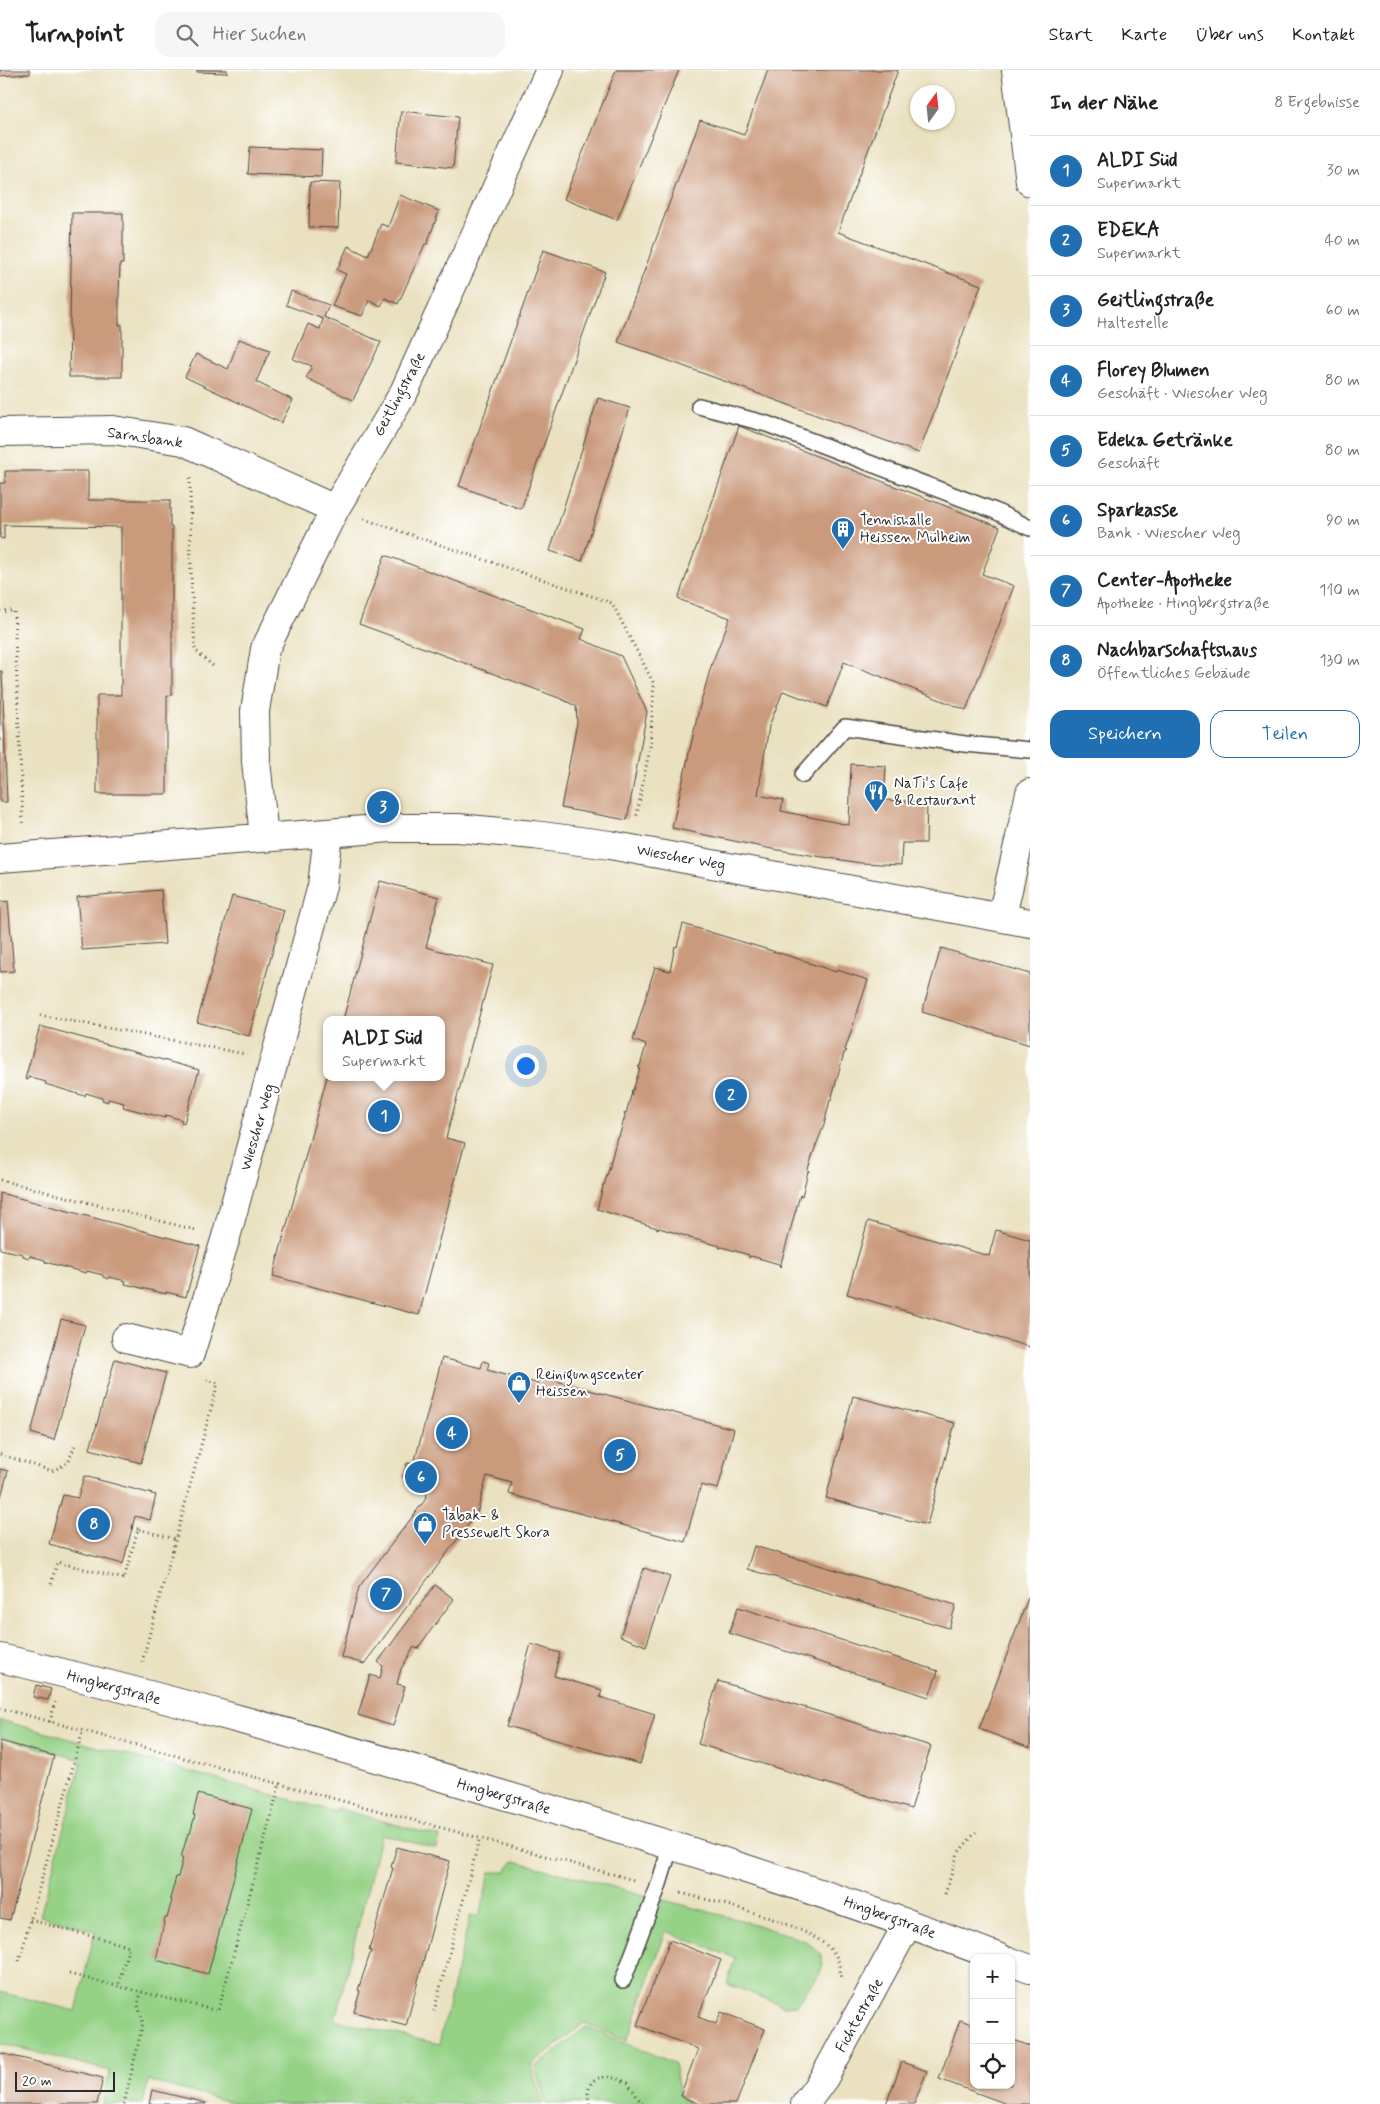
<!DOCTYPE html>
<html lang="de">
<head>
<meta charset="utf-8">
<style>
	:root { --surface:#fff; --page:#f6f6f6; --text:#222; --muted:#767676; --line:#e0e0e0; --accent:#1f6fb2 }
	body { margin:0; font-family:Mynerve,sans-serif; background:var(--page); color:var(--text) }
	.controls { position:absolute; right:15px; bottom:15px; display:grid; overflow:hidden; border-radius:10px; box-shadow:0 1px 4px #0004 }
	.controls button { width:45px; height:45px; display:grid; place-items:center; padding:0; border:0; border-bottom:1px solid var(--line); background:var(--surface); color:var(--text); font:25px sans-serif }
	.compass { position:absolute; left:910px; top:15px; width:45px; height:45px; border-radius:50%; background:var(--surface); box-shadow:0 1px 4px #0004; rotate:15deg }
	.scale { position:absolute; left:15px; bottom:12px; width:100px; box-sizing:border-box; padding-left:5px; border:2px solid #2b2b2b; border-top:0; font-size:14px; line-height:18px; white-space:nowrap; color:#2b2b2b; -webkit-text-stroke:4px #fff; paint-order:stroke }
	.you { position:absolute; left:525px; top:995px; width:18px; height:18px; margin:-12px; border:4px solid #fff; border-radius:50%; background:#1a73e8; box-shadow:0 0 0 8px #1a73e833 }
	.badge { display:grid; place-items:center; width:32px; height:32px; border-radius:50%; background:var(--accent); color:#fff; font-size:16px; font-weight:700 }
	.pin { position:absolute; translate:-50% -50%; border:2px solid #fff; box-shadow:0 1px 5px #0006 }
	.popup { position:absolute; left:323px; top:946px; width:122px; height:65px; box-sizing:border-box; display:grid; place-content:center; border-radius:10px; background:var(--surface); filter:drop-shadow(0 1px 4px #0005); font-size:16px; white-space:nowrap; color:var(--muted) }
	.popup b { font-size:19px; color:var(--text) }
	.popup::after { content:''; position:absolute; left:50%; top:100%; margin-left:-10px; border:10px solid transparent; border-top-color:var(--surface) }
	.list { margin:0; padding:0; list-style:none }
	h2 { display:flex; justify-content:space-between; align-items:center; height:65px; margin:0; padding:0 20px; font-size:21px }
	h2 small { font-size:16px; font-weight:400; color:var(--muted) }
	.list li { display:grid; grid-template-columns:32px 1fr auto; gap:15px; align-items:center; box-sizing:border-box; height:70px; padding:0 20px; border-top:1px solid var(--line) }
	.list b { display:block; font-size:19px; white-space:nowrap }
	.list p { margin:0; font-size:16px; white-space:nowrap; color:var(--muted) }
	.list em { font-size:16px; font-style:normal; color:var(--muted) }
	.actions { display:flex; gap:10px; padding:15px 20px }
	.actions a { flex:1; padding:11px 0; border:1px solid var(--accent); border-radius:15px; text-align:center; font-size:18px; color:var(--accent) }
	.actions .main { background:var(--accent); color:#fff }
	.icon { flex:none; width:28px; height:28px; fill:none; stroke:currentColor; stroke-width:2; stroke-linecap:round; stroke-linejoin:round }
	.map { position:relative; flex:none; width:1030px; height:2034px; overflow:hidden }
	header { display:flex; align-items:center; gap:30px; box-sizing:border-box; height:70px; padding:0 25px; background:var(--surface); border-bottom:1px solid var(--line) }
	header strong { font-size:24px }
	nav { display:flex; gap:28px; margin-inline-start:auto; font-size:18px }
	.search { width:350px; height:45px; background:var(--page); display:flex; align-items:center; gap:12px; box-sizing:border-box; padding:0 18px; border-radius:15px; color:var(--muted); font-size:19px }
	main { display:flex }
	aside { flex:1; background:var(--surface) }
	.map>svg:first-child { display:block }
	.green { fill:#95d286; stroke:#607e58 }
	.building { fill:#ca9a7b }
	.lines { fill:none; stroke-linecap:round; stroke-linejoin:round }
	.service-casing { stroke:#484641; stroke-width:18 }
	.minor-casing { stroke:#484641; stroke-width:30 }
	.tertiary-casing { stroke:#484641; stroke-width:30 }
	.path { stroke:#484641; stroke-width:3; stroke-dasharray:1 4; stroke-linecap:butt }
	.service { stroke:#fff; stroke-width:15 }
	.minor { stroke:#fff; stroke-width:28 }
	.tertiary { stroke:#fff; stroke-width:28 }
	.labels { text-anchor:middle; stroke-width:4; stroke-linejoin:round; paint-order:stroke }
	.street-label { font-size:15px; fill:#2b2b2b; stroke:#fff }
	.poi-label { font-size:15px; fill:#2b2b2b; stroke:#fff; text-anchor:start }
</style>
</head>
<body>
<header>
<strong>Turnpoint</strong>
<div class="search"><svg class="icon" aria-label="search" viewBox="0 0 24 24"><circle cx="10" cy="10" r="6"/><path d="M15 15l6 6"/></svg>Hier suchen</div>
<nav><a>Start</a><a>Karte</a><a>Über uns</a><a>Kontakt</a></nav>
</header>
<main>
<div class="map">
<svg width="1030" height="2034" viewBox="0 0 1030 2034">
	<rect width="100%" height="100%" fill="#fff"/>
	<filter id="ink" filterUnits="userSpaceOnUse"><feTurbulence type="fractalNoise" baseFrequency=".02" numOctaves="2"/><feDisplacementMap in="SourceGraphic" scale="10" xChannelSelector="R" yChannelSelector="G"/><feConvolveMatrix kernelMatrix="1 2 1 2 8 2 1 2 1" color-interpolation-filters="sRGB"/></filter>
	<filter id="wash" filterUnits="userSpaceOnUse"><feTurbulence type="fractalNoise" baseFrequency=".0096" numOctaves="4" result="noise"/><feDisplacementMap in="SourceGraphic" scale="20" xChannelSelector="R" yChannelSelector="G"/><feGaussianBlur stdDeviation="1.12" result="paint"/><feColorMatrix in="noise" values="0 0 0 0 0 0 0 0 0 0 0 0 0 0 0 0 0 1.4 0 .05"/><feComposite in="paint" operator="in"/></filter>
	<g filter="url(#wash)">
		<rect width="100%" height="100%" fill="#eae1c0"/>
		<path class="green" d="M 0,1650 L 336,1742 L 337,1738 L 440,1767 L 437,1779 L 381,1764 L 335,1950 L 439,1974 L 470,1846 L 479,1846 L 490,1802 L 505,1802 L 514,1791 L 748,1852 L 806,1871 L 820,1883 L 823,1894 L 819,1905 L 796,1935 L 784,1936 L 727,1914 L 735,1888 L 666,1861 L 627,1971 L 584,1953 L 531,1995 L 543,2034 L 238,2034 L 148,2011 L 143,2034 L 102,2034 L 110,2001 L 0,1973 L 0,1922 L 76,1941 L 95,1861 L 40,1846 L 82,1690 L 0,1667 Z
			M 586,1957 L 674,1993 L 680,2026 L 689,2034 L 546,2034 L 535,1997 Z"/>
		<g id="blocks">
			<path class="building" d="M 0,0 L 30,0 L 30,4 L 0,6 Z
				M 197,0 L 227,0 L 227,3 L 197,2 Z
				M 616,0 L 679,0 L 617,150 L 564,129 Z
				M 768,0 L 898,0 L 838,162 L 981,215 L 919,383 L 618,272 L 700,50 L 744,65 Z
				M 401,41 L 458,47 L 453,98 L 396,92 Z
				M 250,77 L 322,80 L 321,107 L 248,104 Z
				M 310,112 L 340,113 L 338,158 L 309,157 Z
				M 400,125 L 439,141 L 427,174 L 425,174 L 398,234 L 385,228 L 381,236 L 369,230 L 362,246 L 332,236 L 346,204 L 337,200 L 348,176 L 368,186 L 381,154 L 388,157 Z
				M 72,143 L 123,143 L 123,194 L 120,194 L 119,226 L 119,255 L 122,255 L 122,307 L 69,307 Z
				M 543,180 L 605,202 L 521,439 L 459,416 Z
				M 291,221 L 329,235 L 324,247 L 381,272 L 353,330 L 306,308 L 312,296 L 293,289 L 308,254 L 320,259 L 323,249 L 286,235 Z
				M 239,269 L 270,280 L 256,312 L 293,330 L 281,353 L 185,307 L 196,284 L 228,299 Z
				M 598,328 L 630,338 L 582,491 L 550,481 Z
				M 739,356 L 1000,457 L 982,504 L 1014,516 L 966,640 L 844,592 L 827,637 L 783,621 L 769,656 L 758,725 L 783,730 L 781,741 L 849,755 L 851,694 L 886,696 L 884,730 L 927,732 L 926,773 L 902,773 L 901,795 L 861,793 L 772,779 L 672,758 L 699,639 L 712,593 L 730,548 L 678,529 Z
				M 5,401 L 88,401 L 88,430 L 170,430 L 170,457 L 172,457 L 172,625 L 167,626 L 167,724 L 97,724 L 97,625 L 121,625 L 121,457 L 4,455 L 4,469 L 0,468 L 0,413 L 5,413 Z
				M 385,485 L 585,559 L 581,569 L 621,586 L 647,642 L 627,750 L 561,738 L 577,652 L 576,636 L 559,628 L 359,554 Z
				M 0,601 L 2,601 L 7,732 L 0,732 Z
				M 380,811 L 439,827 L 426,877 L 493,895 L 446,1068 L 465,1073 L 419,1245 L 273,1206 L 327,1007 L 442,1007 L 442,950 L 343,950 Z
				M 161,820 L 165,874 L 82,880 L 77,827 Z
				M 232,826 L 284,840 L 249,966 L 197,952 Z
				M 8,831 L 14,901 L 0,902 L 0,832 Z
				M 683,854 L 809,892 L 809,893 L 836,902 L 837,900 L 868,910 L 845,980 L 847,981 L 844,983 L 831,1030 L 830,1030 L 824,1055 L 815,1078 L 808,1099 L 809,1102 L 808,1101 L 802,1126 L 800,1125 L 780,1197 L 779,1194 L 751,1186 L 749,1188 L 749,1185 L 722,1177 L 719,1178 L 720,1176 L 690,1168 L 690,1169 L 689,1167 L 659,1158 L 657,1159 L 657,1158 L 597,1139 L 603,1117 L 602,1115 L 604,1115 L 611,1093 L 609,1092 L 611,1091 L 617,1067 L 619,1067 L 625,1046 L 624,1043 L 626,1043 L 632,1022 L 631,1021 L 633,1020 L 640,998 L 638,997 L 640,996 L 646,975 L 633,970 L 655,897 L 670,901 L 675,876 L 677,877 Z
				M 941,878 L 1030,904 L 1030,975 L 922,942 Z
				M 40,956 L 199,1000 L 184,1053 L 181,1052 L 182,1050 L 166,1045 L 165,1048 L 123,1037 L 124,1033 L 108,1029 L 108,1032 L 102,1030 L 102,1028 L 86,1023 L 85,1026 L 45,1014 L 46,1012 L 28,1007 L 28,1010 L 25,1009 Z
				M 0,1123 L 200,1176 L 186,1227 L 166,1222 L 166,1224 L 125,1214 L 126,1211 L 109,1207 L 108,1209 L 103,1207 L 103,1205 L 87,1201 L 86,1203 L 45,1192 L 45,1190 L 30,1186 L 29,1188 L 23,1186 L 23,1184 L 0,1179 Z
				M 868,1151 L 989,1186 L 996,1160 L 1030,1170 L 1030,1277 L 847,1224 Z
				M 61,1249 L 85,1255 L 54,1370 L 31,1363 Z
				M 442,1288 L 481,1298 L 483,1291 L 489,1293 L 487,1300 L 539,1314 L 541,1307 L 734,1359 L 718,1419 L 701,1415 L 685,1472 L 509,1424 L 512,1413 L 487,1406 L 477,1443 L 364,1594 L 341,1587 L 359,1517 L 425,1430 L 428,1421 L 403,1407 L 407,1393 L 414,1394 Z
				M 115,1289 L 166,1303 L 141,1393 L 90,1379 Z
				M 853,1326 L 955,1353 L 927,1455 L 826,1428 Z
				M 0,1399 L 8,1401 L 1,1427 L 0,1427 Z
				M 84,1406 L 156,1425 L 150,1450 L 135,1446 L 123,1494 L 49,1474 L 63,1425 L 78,1428 Z
				M 754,1476 L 956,1535 L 949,1558 L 747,1499 Z
				M 644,1498 L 670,1507 L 646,1576 L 620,1566 Z
				M 435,1515 L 454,1529 L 417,1579 L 414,1577 L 401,1599 L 397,1614 L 405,1616 L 393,1656 L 358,1645 L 370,1605 L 380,1608 L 383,1596 L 378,1592 Z
				M 1030,1523 L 1030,1678 L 979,1659 Z
				M 738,1537 L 938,1601 L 929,1627 L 729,1563 Z
				M 531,1574 L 560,1583 L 554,1606 L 602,1620 L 600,1627 L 655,1644 L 640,1694 L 507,1656 Z
				M 718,1611 L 931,1676 L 911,1739 L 698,1674 Z
				M 36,1615 L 51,1619 L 48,1630 L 33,1627 Z
				M 0,1671 L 54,1686 L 10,1850 L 0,1848 Z
				M 198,1724 L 252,1739 L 208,1904 L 156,1890 L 165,1848 L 167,1848 L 172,1830 L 170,1829 L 176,1807 L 178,1807 L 183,1788 L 181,1788 L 188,1763 L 190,1764 L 195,1745 L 193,1745 Z
				M 397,1777 L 450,1791 L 406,1956 L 354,1942 L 360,1921 L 358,1920 L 371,1881 L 369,1880 L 393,1798 L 391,1797 Z
				M 670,1870 L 721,1890 L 698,1947 L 716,1954 L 721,1942 L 765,1959 L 736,2034 L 700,2034 L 680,2026 L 698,1979 L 637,1955 Z
				M 960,1950 L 974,1955 L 974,2015 L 1011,2015 L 1011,1969 L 1030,1976 L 1030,2034 L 1007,2034 L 939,2009 Z
				M 0,1983 L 103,2008 L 97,2034 L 0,2034 Z
				M 902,1992 L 927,2001 L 914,2034 L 886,2034 Z
				M 152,2020 L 206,2033 L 206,2034 L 149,2034 Z"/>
		</g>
	</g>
	<g filter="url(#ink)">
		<use href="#blocks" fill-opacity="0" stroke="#484641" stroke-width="1"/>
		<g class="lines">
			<g class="service-casing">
				<path id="service" d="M 699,336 L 767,354 L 995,441 L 1030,458
					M 803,705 L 845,657 L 965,674 L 1030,680
					M 623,1910 L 658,1817 L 671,1775"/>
			</g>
			<g class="minor-casing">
				<path id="minor" d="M 1016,0 L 1030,112
					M 0,362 L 113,360 L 183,371 L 335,439
					M 264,767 L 256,691 L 255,641 L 265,579 L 335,439 L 404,322 L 550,0
					M 0,788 L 391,758 L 458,758 L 534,765 L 610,775 L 1030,853
					M 1002,846 L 1030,723
					M 126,1268 L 190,1284 L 226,1167 L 322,816 L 328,763"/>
			</g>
			<g class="tertiary-casing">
				<path id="tertiary" d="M 0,1588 C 160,1625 318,1671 476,1717 C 652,1769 828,1821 1000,1888
					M 1011,1892 L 1030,1899
					M 805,2034 L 824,2008 L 908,1853"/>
			</g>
			<path class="path" d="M 190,408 L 191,505 L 195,580 L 213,596
				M 364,449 L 612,533 L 654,614 L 650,677 L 636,749
				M 0,541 L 14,541 L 23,756
				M 40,945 L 245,984
				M 0,1110 L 196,1160
				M 0,1384 L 52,1401 L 68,1393 L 75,1374
				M 132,1458 L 138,1459
				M 51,1514 L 57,1492 L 124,1509 L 138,1459 L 175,1469
				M 142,1592 L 218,1313 L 207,1310
				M 0,1638 L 634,1810
				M 50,1652 L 55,1632
				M 681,1823 C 715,1832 823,1856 837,1888 C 840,1894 840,1904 841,1910
				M 945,1824 L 958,1783 L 976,1762
				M 30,1850 L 129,1876 L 118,1916
				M 19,1891 L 83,1660
				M 69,1904 L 218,1941 L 280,1713
				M 434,1941 L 480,1767
				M 124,2034 L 143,1953 L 138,1935 L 141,1922
				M 589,2034 C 583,2003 607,2003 628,2013 L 642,2034"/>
			<use href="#service" class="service"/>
			<use href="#minor" class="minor"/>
			<use href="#tertiary" class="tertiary"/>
		</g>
	</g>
	<defs>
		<g id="building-pin" transform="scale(1.25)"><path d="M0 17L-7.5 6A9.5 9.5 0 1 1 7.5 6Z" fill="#1f6fb2" stroke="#fff"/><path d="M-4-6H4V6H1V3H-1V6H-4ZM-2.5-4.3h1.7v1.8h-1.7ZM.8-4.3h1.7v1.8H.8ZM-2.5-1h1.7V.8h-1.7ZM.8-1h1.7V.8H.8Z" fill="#fff"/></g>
		<g id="restaurant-pin" transform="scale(1.25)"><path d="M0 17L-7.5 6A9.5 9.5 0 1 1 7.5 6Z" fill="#1f6fb2" stroke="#fff"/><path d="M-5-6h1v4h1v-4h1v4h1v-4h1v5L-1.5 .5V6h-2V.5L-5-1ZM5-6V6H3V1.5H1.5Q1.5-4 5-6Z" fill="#fff"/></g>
		<g id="shop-pin" transform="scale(1.25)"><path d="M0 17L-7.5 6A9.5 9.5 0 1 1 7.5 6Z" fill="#1f6fb2" stroke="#fff"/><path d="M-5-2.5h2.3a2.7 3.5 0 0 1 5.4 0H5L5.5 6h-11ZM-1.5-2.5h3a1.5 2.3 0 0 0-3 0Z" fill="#fff"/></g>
	</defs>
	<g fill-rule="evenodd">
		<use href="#building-pin" x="843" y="459"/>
		<use href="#restaurant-pin" x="876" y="722"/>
		<use href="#shop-pin" x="519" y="1313"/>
		<use href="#shop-pin" x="425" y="1454"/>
	</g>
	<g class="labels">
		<g class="street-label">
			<text transform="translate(399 324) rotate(-62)" y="5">Geitlingstraße</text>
			<text transform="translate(145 367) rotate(8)" y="5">Sarnsbank</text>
			<text transform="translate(681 787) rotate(10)" y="5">Wiescher Weg</text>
			<text transform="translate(257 1057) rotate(-74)" y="5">Wiescher Weg</text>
			<text transform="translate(114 1617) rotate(15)" y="5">Hingbergstraße</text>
			<text transform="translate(504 1726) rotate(16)" y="5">Hingbergstraße</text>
			<text transform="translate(890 1847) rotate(20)" y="5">Hingbergstraße</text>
			<text transform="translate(859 1945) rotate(-61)" y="5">Fichtestraße</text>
		</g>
		<g class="poi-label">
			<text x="860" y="455">Tennishalle<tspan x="860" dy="17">Heissen Mülheim</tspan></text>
			<text x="894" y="718">NaTi's Cafe<tspan x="894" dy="17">&amp; Restaurant</tspan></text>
			<text x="536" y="1309">Reinigungscenter<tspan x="536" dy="17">Heissen</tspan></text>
			<text x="442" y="1450">Tabak- &amp;<tspan x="442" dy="17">Pressewelt Skora</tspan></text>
		</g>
	</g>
</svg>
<div class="controls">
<button>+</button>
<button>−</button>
<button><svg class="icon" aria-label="locate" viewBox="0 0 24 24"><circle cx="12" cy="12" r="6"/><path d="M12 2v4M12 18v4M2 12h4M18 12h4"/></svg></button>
</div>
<svg class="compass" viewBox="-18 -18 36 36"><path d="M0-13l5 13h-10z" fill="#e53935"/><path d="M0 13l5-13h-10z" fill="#767676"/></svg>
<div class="scale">20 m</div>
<div class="you"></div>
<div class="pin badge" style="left:384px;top:1046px">1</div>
<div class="popup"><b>ALDI Süd</b>Supermarkt</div>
<div class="pin badge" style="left:731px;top:1025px">2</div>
<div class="pin badge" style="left:383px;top:737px">3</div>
<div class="pin badge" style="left:452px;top:1363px">4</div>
<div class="pin badge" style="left:620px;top:1385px">5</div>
<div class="pin badge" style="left:421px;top:1407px">6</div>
<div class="pin badge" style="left:386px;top:1524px">7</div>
<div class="pin badge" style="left:94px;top:1454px">8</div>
</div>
<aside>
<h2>In der Nähe<small>8 Ergebnisse</small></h2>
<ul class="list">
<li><span class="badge">1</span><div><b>ALDI Süd</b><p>Supermarkt</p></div><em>30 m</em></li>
<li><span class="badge">2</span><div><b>EDEKA</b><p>Supermarkt</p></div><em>40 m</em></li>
<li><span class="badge">3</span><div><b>Geitlingstraße</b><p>Haltestelle</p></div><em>60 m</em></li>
<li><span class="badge">4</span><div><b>Florey Blumen</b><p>Geschäft · Wiescher Weg</p></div><em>80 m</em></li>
<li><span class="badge">5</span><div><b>Edeka Getränke</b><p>Geschäft</p></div><em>80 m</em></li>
<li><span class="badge">6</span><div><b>Sparkasse</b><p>Bank · Wiescher Weg</p></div><em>90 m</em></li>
<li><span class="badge">7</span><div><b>Center-Apotheke</b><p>Apotheke · Hingbergstraße</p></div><em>110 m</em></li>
<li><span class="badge">8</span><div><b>Nachbarschaftshaus</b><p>Öffentliches Gebäude</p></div><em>130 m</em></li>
</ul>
<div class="actions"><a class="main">Speichern</a><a>Teilen</a></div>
</aside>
</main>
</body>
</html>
